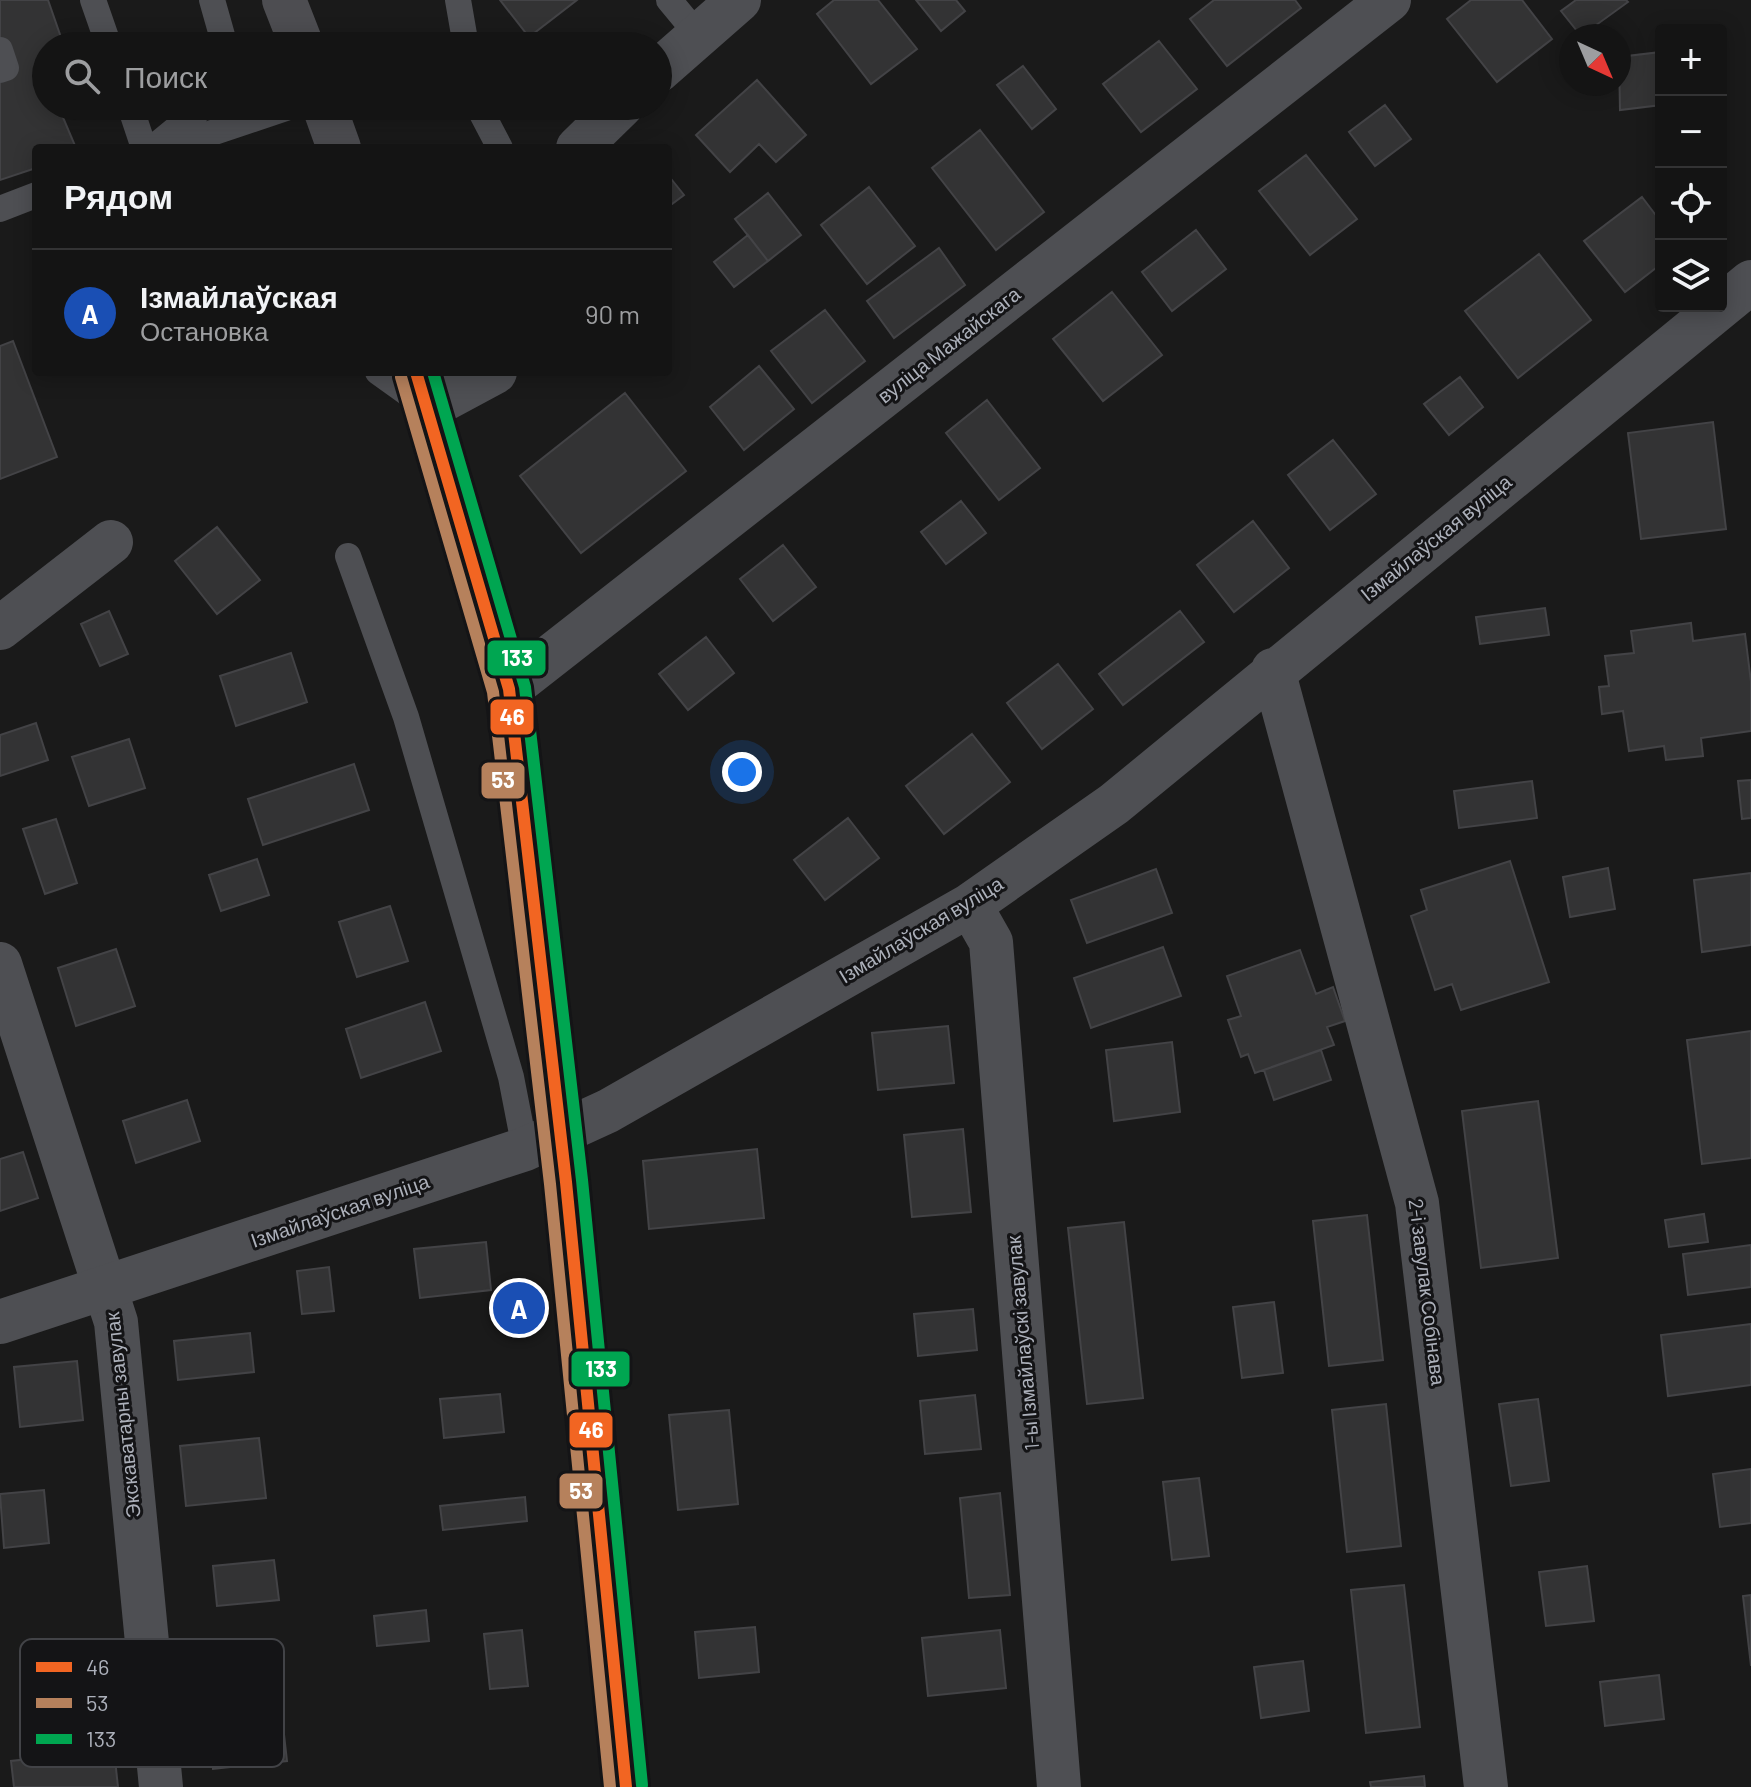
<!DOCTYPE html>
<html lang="ru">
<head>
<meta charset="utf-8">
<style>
	:root { --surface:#141414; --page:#212122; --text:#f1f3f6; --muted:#9d9ea0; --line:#333334; --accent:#1a73e8 }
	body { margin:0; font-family:Barlow,sans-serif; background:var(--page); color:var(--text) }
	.controls { position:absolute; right:24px; top:24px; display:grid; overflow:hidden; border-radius:8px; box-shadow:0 4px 20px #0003 }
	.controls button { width:72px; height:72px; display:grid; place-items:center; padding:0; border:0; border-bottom:2px solid var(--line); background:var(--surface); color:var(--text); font:40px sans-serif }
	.compass { position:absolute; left:1559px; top:24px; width:72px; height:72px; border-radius:50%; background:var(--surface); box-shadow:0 4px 20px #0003; rotate:136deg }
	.you { position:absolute; left:742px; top:772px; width:28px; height:28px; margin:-20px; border:6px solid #fff; border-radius:50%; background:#1a73e8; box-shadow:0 0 0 12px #1a73e833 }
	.badge { display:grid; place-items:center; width:52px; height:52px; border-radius:50%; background:var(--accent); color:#fff; font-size:26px; font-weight:700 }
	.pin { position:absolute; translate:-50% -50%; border:4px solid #fff; box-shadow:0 2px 8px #0006 }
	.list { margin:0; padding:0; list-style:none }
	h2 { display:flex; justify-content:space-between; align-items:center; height:104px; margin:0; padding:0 32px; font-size:34px }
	h2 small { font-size:26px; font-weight:400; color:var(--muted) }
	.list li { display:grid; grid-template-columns:52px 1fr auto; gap:24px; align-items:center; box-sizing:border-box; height:128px; padding:0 32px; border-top:2px solid var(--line) }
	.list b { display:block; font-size:30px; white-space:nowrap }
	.list p { margin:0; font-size:26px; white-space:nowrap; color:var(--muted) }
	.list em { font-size:26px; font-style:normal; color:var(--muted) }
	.icon { flex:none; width:44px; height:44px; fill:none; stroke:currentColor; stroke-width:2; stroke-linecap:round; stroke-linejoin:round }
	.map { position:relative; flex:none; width:1751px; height:1787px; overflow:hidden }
	.search { position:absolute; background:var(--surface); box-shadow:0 4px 20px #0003; left:32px; top:32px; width:640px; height:88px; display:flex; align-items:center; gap:20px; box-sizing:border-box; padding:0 28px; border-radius:44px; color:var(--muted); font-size:30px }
	.panel { position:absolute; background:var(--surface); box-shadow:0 4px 20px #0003; left:32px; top:144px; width:640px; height:232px; border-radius:8px }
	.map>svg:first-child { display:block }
	.building { fill:#333334; stroke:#434346; stroke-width:2 }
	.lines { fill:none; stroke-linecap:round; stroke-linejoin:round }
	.service { stroke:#4e4f53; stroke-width:26 }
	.minor { stroke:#4e4f53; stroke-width:44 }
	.tertiary { stroke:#4e4f53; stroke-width:44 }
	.secondary { stroke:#4d4d51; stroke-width:44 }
	.bus-1-casing { stroke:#141416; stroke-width:18 }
	.bus-2-casing { stroke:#141416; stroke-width:18 }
	.bus-3-casing { stroke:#141416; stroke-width:18 }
	.bus-1 { stroke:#f26522; stroke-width:12 }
	.bus-2 { stroke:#b6815c; stroke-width:12 }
	.bus-3 { stroke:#00a651; stroke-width:12 }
	.labels { text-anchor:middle; stroke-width:6; stroke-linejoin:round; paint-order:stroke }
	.street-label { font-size:20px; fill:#acb0ba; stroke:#141416 }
	.key { fill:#141416; stroke:#424347; stroke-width:2 }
	.key-label { font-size:22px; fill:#acb0ba }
	.line-badge { stroke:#141416; stroke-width:3 }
	.badge-label { font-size:22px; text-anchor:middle; font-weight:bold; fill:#fff }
</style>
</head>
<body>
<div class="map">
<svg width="1751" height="1787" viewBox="0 0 1751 1787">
	<rect width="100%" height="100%" fill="#1a1a1a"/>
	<path class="building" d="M 0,0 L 48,0 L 64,46 L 46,46 L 46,106 L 64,106 L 59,108 L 76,148 L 36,148 L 36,168 L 0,180 Z
		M 500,0 L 577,0 L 529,37 Z
		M 834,0 L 878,0 L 917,49 L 871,84 L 817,14 Z
		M 916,0 L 956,0 L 965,11 L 941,31 Z
		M 1214,0 L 1295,0 L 1301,8 L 1227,66 L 1190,19 Z
		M 1471,0 L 1522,0 L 1552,39 L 1497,82 L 1447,19 Z
		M 1576,0 L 1626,0 L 1628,2 L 1581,36 L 1561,11 Z
		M 1159,41 L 1197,89 L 1141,132 L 1103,84 Z
		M 1661,52 L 1661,105 L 1620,110 L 1619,57 Z
		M 1023,66 L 1056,109 L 1032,129 L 997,85 Z
		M 757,80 L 806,135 L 776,162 L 759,144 L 730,172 L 696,135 Z
		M 1385,105 L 1411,139 L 1375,166 L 1349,132 Z
		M 980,130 L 1044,212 L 996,250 L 932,168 Z
		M 1306,155 L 1357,219 L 1310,255 L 1259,191 Z
		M 668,175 L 684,195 L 668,207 Z
		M 869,187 L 915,246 L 867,284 L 821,225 Z
		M 768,193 L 801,235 L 768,261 L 735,219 Z
		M 1642,197 L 1661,222 L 1661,264 L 1625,292 L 1584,241 Z
		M 1196,230 L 1226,269 L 1172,311 L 1142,272 Z
		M 748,235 L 768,261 L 734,287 L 714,262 Z
		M 939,248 L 965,285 L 894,338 L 867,301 Z
		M 1539,254 L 1591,320 L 1518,378 L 1465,311 Z
		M 1112,292 L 1162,355 L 1103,401 L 1053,339 Z
		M 825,310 L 865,361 L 812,403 L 771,351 Z
		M 13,341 L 57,457 L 0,479 L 0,346 Z
		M 759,366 L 794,409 L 744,450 L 710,407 Z
		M 1460,377 L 1483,407 L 1449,435 L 1424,404 Z
		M 625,393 L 686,471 L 581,553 L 520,476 Z
		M 987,400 L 1040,468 L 999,500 L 946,433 Z
		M 1713,422 L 1726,529 L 1641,539 L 1628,433 Z
		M 1333,440 L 1376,494 L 1330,530 L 1288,475 Z
		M 961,501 L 986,533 L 946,564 L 921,532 Z
		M 1253,521 L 1289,568 L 1234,612 L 1197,565 Z
		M 217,527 L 260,580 L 217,614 L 175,561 Z
		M 783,545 L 816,587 L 773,621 L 740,579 Z
		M 1545,608 L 1549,635 L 1480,644 L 1476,617 Z
		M 109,611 L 128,654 L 100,666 L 81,624 Z
		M 1180,611 L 1204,642 L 1123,705 L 1099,674 Z
		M 1691,623 L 1693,641 L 1745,634 L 1751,682 L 1751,731 L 1701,738 L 1703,756 L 1666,760 L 1664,746 L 1629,751 L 1623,711 L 1602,714 L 1599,687 L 1609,686 L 1605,656 L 1634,653 L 1631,631 Z
		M 706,637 L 734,673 L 688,710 L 659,674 Z
		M 291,653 L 307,702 L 236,726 L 220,676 Z
		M 1058,664 L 1093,709 L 1042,749 L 1007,703 Z
		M 36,723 L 48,760 L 0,776 L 0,735 Z
		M 972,734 L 1010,782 L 944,834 L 906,786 Z
		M 129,739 L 145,788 L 89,806 L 72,757 Z
		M 354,764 L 369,810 L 263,845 L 248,799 Z
		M 1751,780 L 1751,818 L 1742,819 L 1738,781 Z
		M 1532,781 L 1537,818 L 1459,828 L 1454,791 Z
		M 848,818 L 879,858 L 825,900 L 794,860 Z
		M 56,819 L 77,883 L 45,894 L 23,829 Z
		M 257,859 L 269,895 L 221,911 L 209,875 Z
		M 1510,861 L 1549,982 L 1461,1010 L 1452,984 L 1435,990 L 1411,916 L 1427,910 L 1421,890 Z
		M 1608,868 L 1615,909 L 1570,917 L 1563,877 Z
		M 1156,869 L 1172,913 L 1087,943 L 1071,900 Z
		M 1751,873 L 1751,945 L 1702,952 L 1694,880 Z
		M 390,906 L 408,961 L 357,977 L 339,922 Z
		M 1163,947 L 1181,996 L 1091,1028 L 1074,978 Z
		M 116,949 L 135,1006 L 76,1026 L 58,968 Z
		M 1300,950 L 1316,994 L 1333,987 L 1345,1021 L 1327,1027 L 1334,1045 L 1255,1073 L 1248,1054 L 1241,1057 L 1228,1020 L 1241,1016 L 1227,976 Z
		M 425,1002 L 441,1051 L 361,1078 L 346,1029 Z
		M 948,1026 L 954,1083 L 878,1090 L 872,1033 Z
		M 1751,1031 L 1751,1158 L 1702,1164 L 1687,1040 Z
		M 1172,1042 L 1180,1112 L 1114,1121 L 1106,1050 Z
		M 1321,1050 L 1331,1080 L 1274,1100 L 1264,1070 Z
		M 187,1100 L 200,1141 L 136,1163 L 123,1121 Z
		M 1538,1101 L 1558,1258 L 1481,1268 L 1462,1111 Z
		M 963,1129 L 971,1212 L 912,1217 L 904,1135 Z
		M 757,1149 L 764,1218 L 649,1229 L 643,1161 Z
		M 23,1152 L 38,1198 L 0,1211 L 0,1159 Z
		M 1704,1214 L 1708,1242 L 1669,1247 L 1665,1220 Z
		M 1367,1215 L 1383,1360 L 1329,1366 L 1313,1221 Z
		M 1124,1222 L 1143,1398 L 1087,1404 L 1068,1228 Z
		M 486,1242 L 491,1290 L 420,1298 L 414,1249 Z
		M 1751,1245 L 1751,1287 L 1688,1295 L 1683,1254 Z
		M 329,1267 L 334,1311 L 302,1314 L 297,1271 Z
		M 1274,1302 L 1283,1373 L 1242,1378 L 1233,1307 Z
		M 973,1309 L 977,1350 L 918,1356 L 914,1314 Z
		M 1751,1324 L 1751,1385 L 1668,1396 L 1661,1335 Z
		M 250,1333 L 254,1372 L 178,1380 L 174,1341 Z
		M 77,1361 L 83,1420 L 20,1427 L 14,1367 Z
		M 500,1394 L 504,1432 L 444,1438 L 440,1399 Z
		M 975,1395 L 981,1449 L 925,1454 L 920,1401 Z
		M 1538,1399 L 1549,1481 L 1511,1486 L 1499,1404 Z
		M 1386,1404 L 1401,1546 L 1347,1552 L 1332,1410 Z
		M 729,1410 L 738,1504 L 678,1510 L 669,1415 Z
		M 259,1438 L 266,1498 L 186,1506 L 180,1446 Z
		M 1751,1469 L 1751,1523 L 1720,1527 L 1713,1474 Z
		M 1199,1478 L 1209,1556 L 1172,1560 L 1163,1482 Z
		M 44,1490 L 49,1543 L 4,1548 L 0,1494 Z
		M 1000,1493 L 1010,1595 L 969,1598 L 960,1498 Z
		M 525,1497 L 527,1521 L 443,1530 L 440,1506 Z
		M 274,1560 L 279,1600 L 217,1606 L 213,1566 Z
		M 1587,1566 L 1594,1621 L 1546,1626 L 1539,1572 Z
		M 1404,1585 L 1420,1727 L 1366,1733 L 1351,1590 Z
		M 1751,1595 L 1751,1666 L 1743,1596 Z
		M 426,1610 L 429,1641 L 377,1646 L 374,1616 Z
		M 755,1627 L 759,1672 L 699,1678 L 695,1632 Z
		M 522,1630 L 528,1686 L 490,1689 L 484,1634 Z
		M 1000,1630 L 1006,1688 L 928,1696 L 922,1638 Z
		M 1303,1661 L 1309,1711 L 1261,1718 L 1254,1667 Z
		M 1659,1675 L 1664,1719 L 1605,1726 L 1600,1682 Z
		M 280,1699 L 287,1761 L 213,1769 L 207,1707 Z
		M 114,1750 L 118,1787 L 14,1787 L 11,1761 Z
		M 1424,1776 L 1425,1787 L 1371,1787 L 1370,1782 Z"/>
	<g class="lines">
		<path class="service" d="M 93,0 L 109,46
			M 212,0 L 225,46
			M 458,0 L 466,46
			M 669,0 L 698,35
			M 0,50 L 6,68 L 0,70
			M 130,106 L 144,148
			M 478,106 L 500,148
			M 154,147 L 204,106
			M 167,148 L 292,106
			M 0,209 L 36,195
			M 378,372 L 424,405
			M 348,556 L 406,717 L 511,1077 L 525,1149"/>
		<path class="minor" d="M 658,71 L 739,0
			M 578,148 L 621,106
			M 428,408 L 495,372
			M 0,628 L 111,542
			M 1273,670 L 1417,1203 L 1486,1787
			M 509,689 L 1389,0
			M 970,905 L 991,942 L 1059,1787
			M 0,964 L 116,1322 L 161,1787
			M 560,1133 L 608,1111 L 970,905 L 1114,804 L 1751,282"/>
		<path class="tertiary" d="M 0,1322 L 525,1149 L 560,1133"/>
		<path class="secondary" d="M 284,0 L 302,46
			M 324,106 L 339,148
			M 416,372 L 509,689 L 566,1182 L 626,1787"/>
		<g class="bus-1-casing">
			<path id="bus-1" d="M 416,372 L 509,689 L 566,1182 L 626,1787"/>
		</g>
		<g class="bus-2-casing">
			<path id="bus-2" d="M 401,377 L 493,692 L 550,1184 L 610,1787"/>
		</g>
		<g class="bus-3-casing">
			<path id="bus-3" d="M 433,372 L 525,687 L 582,1180 L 642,1785"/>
		</g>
		<use href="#bus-1" class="bus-1"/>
		<use href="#bus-2" class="bus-2"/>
		<use href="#bus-3" class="bus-3"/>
	</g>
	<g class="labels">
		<g class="street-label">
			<text transform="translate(949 345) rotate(-38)" y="7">вуліца Мажайскага</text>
			<text transform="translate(1436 538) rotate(-39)" y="7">Ізмайлаўская вуліца</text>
			<text transform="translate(921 930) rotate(-31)" y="7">Ізмайлаўская вуліца</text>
			<text transform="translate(340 1211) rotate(-19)" y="7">Ізмайлаўская вуліца</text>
			<text transform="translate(1427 1292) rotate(83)" y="7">2-і завулак Собінава</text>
			<text transform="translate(1023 1343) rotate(-95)" y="7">1-ы Ізмайлаўскі завулак</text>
			<text transform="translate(123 1415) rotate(-96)" y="7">Экскаватарны завулак</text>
		</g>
	</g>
	<rect x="20" y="1639" width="264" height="128" rx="12" class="key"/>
	<rect x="36" y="1662" width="36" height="10" fill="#f26522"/>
	<rect x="36" y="1698" width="36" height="10" fill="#b6815c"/>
	<rect x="36" y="1734" width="36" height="10" fill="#00a651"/>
	<g class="key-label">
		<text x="86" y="1675">46</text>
		<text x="86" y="1711">53</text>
		<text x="86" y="1747">133</text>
	</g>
	<g class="line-badge">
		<rect x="486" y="639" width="61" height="38" rx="8" fill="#00a651"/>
		<rect x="489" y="698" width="46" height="38" rx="8" fill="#f26522"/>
		<rect x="480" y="761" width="46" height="39" rx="8" fill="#b6815c"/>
		<rect x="570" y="1350" width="61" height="38" rx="8" fill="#00a651"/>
		<rect x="568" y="1411" width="46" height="38" rx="8" fill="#f26522"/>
		<rect x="558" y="1472" width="46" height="38" rx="8" fill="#b6815c"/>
	</g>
	<g class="badge-label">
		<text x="517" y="666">133</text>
		<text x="512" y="725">46</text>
		<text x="503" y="788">53</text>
		<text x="601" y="1377">133</text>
		<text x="591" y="1438">46</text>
		<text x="581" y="1499">53</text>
	</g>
</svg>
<div class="controls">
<button>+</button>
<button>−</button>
<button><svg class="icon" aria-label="locate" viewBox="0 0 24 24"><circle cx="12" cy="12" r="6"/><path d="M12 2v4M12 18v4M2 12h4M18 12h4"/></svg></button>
<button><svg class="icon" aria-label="layers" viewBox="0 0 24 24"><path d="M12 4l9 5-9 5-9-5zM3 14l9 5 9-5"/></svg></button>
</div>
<svg class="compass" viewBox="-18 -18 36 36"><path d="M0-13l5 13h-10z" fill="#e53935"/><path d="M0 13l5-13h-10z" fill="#9d9ea0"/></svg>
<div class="you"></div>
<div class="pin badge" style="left:519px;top:1308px;background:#1a4fb4">A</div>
<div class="search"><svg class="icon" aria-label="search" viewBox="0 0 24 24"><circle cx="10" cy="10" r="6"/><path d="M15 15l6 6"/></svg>Поиск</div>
<section class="panel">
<h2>Рядом<small></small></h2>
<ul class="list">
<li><span class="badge" style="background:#1a4fb4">A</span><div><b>Ізмайлаўская</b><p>Остановка</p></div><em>90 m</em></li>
</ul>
</section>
</div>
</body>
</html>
